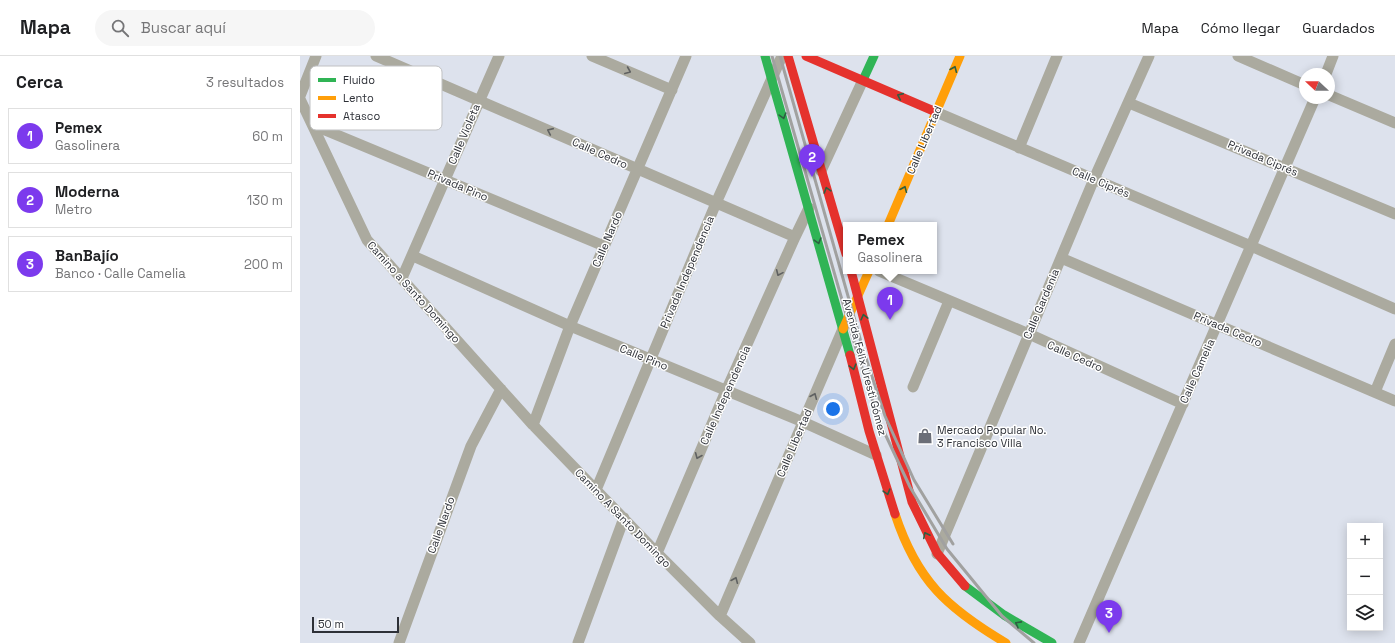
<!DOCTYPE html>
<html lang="es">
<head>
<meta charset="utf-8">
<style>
	:root { --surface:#fff; --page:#f6f6f6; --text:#202124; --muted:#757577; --line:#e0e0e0; --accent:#7c3aed }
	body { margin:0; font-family:"Space Grotesk",sans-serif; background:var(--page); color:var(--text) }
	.controls { position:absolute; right:12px; bottom:12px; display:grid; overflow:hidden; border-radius:0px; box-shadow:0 2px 10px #0003 }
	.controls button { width:36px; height:36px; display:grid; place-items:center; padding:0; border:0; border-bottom:1px solid var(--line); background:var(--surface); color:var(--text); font:20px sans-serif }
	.compass { position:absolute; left:999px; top:12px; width:36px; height:36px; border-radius:50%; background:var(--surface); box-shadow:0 2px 10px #0003; rotate:292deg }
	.scale { position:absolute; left:12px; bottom:10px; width:87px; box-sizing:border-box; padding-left:4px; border:2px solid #2d3037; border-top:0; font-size:11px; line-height:14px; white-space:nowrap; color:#2d3037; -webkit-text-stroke:3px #fff; paint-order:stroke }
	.you { position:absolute; left:533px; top:353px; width:14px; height:14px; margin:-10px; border:3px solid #fff; border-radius:50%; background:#1a73e8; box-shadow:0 0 0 6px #1a73e833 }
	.badge { display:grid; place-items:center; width:26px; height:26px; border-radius:50%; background:var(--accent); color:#fff; font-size:13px; font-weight:700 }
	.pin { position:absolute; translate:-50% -33px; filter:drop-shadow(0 1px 2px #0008) }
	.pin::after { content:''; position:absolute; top:21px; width:14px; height:12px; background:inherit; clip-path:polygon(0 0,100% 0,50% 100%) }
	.popup { position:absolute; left:543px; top:166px; width:94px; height:52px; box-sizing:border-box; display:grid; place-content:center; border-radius:0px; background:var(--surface); filter:drop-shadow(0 1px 3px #0005); font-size:13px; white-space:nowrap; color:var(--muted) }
	.popup b { font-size:15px; color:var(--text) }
	.popup::after { content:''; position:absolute; left:50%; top:100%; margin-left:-8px; border:8px solid transparent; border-top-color:var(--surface) }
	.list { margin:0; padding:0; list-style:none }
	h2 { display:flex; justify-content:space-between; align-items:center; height:52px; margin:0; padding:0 16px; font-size:17px }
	h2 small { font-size:13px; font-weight:400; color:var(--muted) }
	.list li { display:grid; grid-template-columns:26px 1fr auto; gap:12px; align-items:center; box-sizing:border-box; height:56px; margin:0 8px 8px; padding:0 8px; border:1px solid var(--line); border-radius:0px }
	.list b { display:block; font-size:15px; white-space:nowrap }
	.list p { margin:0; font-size:13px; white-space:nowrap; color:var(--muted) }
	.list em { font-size:13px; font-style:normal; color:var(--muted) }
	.icon { flex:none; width:22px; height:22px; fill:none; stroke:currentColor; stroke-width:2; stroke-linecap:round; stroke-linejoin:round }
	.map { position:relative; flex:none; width:1095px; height:587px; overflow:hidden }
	header { display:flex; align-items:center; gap:24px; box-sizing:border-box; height:56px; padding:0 20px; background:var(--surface); border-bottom:1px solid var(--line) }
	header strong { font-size:19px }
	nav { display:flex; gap:22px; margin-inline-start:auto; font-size:14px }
	.search { width:280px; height:36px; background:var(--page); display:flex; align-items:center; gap:10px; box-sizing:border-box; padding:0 14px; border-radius:22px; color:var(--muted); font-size:15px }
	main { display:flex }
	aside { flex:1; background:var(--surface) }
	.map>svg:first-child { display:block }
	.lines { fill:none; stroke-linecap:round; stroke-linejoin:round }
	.street { stroke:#abaa9f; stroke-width:11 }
	.fast { stroke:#30b455; stroke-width:9 }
	.slow { stroke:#ff9f0a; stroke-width:9 }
	.jam { stroke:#e5322d; stroke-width:9 }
	.rail { stroke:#a1a1a0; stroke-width:3 }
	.oneway { stroke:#2e5e42 }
	.oneway2 { stroke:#5f6161 }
	.labels { text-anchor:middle; stroke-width:3; stroke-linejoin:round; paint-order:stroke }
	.street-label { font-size:11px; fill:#2d3037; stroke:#fff }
	.poi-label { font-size:11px; fill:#2d3037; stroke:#fff; text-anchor:start }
	.key { fill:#fff; stroke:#c0c1c3; stroke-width:1 }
	.key-label { font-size:11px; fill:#2d3037 }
</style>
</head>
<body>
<header>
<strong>Mapa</strong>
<div class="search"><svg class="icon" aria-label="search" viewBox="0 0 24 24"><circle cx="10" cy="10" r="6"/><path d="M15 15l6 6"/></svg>Buscar aquí</div>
<nav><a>Mapa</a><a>Cómo llegar</a><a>Guardados</a></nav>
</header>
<main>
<aside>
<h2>Cerca<small>3 resultados</small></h2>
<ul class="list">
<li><span class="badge">1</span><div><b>Pemex</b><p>Gasolinera</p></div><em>60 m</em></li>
<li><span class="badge">2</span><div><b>Moderna</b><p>Metro</p></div><em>130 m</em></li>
<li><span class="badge">3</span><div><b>BanBajío</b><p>Banco · Calle Camelia</p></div><em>200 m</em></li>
</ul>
</aside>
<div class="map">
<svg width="1095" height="587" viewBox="0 0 1095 587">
	<rect width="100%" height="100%" fill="#dde2ed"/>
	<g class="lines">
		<path class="street" d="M 76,0 L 495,181 L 509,152
			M 292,0 L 372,34
			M 938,0 L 1005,29
			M 1026,18 L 1033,0
			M 1029,39 L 1095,67
			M 0,40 L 16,0
			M 0,43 L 67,184 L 233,369 L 357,497 L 420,560 L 450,587
			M 829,47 L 1095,158
			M 636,56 L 951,190 L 1095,253
			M 13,69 L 304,190
			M 719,92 L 757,0
			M 521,115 L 563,24
			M 113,200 L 270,270 L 503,366 L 576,399
			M 761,202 L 1095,345
			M 579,215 L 729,278 L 883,348
			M 102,222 L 199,0
			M 613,331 L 649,245
			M 1075,336 L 1095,288
			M 233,369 L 270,270 L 386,0
			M 296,434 L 416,147 L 482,0
			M 357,497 L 426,335 L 495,181
			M 637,498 L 794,123 L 849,0
			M 420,560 L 543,273
			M 99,587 L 171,390 L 201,333
			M 278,587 L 324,462
			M 779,587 L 1015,42"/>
		<path class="fast" d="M 465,0 L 550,299
			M 563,24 L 574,0
			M 665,530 L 704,559 L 752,587"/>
		<path class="slow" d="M 588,169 L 660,0
			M 543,273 L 569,215
			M 595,458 C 617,525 647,552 706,587"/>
		<path class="jam" d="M 488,0 L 546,198
			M 506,0 L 636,56
			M 551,215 L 612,446 L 637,497 L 665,530
			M 550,299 L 569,375 L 595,458"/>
		<path class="rail" d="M 472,0 L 557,296 L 579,365 L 610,431 L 647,493 L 702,560 L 734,587
			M 480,0 L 563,293 L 585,360 L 614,424 L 653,488"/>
	</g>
	<defs><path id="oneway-chevron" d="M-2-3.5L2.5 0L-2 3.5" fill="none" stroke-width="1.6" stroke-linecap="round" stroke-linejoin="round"/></defs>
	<g class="oneway">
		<use href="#oneway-chevron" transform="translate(654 13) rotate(-67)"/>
		<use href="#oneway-chevron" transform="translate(600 40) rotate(-156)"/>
		<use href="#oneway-chevron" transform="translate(483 60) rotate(74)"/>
		<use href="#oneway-chevron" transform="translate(604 133) rotate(-67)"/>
		<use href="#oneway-chevron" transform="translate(527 134) rotate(-107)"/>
		<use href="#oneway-chevron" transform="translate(518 185) rotate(74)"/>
		<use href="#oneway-chevron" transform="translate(564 261) rotate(-104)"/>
		<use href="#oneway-chevron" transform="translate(553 311) rotate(75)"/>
		<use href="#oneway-chevron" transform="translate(587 436) rotate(74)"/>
		<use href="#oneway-chevron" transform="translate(626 479) rotate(-117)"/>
		<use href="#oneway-chevron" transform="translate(718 568) rotate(-152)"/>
	</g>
	<g class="oneway2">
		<use href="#oneway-chevron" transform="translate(328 15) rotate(23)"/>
		<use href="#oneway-chevron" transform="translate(250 75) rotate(-156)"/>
		<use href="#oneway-chevron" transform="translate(479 217) rotate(114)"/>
		<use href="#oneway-chevron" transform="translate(514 340) rotate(-67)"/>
		<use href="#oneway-chevron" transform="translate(398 400) rotate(113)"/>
		<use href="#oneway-chevron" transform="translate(435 524) rotate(-67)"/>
	</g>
	<defs>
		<g id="shop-bare" transform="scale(1.2)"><path d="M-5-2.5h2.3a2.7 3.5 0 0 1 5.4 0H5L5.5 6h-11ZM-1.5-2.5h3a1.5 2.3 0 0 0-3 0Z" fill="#6b6e77" stroke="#fff" stroke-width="2.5" paint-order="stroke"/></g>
	</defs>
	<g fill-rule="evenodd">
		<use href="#shop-bare" x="625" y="380"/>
	</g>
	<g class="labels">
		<g class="street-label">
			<text transform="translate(164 78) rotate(-67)" y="4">Calle Violeta</text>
			<text transform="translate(624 84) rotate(-67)" y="4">Calle Libertad</text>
			<text transform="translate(300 97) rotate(24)" y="4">Calle Cedro</text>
			<text transform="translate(963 102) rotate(23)" y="4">Privada Ciprés</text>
			<text transform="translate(801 126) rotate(23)" y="4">Calle Ciprés</text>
			<text transform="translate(158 129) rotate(23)" y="4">Privada Pino</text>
			<text transform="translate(307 183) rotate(-67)" y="4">Calle Nardo</text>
			<text transform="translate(387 216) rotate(-67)" y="4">Privada Independencia</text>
			<text transform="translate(114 236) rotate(48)" y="4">Camino a Santo Domingo</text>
			<text transform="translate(741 248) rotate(-67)" y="4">Calle Gardenia</text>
			<text transform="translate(928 273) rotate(23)" y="4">Privada Cedro</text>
			<text transform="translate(775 300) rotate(24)" y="4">Calle Cedro</text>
			<text transform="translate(344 301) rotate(22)" y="4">Calle Pino</text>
			<text transform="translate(565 311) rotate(75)" y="4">Avenida Félix Uresti Gómez</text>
			<text transform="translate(897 315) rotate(-66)" y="4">Calle Camelia</text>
			<text transform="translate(425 339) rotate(-66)" y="4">Calle Independencia</text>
			<text transform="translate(494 387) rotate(-67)" y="4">Calle Libertad</text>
			<text transform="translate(323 462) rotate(46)" y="4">Camino A Santo Domingo</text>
			<text transform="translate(141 469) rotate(-70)" y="4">Calle Nardo</text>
		</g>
		<g class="poi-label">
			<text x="637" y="378">Mercado Popular No.<tspan x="637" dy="13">3 Francisco Villa</tspan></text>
		</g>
	</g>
	<rect x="10" y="10" width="132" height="64" rx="6" class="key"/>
	<rect x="18" y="22" width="18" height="4" fill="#30b455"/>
	<rect x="18" y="40" width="18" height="4" fill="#ff9f0a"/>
	<rect x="18" y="58" width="18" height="4" fill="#e5322d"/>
	<g class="key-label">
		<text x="43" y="28">Fluido</text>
		<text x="43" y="46">Lento</text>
		<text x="43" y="64">Atasco</text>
	</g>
</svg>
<div class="controls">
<button>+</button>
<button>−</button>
<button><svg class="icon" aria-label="layers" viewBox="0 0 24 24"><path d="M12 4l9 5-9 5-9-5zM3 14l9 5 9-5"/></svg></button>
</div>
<svg class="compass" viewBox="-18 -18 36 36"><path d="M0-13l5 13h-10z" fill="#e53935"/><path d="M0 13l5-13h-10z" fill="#757577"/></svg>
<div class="scale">50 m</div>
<div class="you"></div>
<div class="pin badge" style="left:590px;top:264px">1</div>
<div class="popup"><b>Pemex</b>Gasolinera</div>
<div class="pin badge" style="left:512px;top:121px">2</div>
<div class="pin badge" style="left:809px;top:577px">3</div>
</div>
</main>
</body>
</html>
